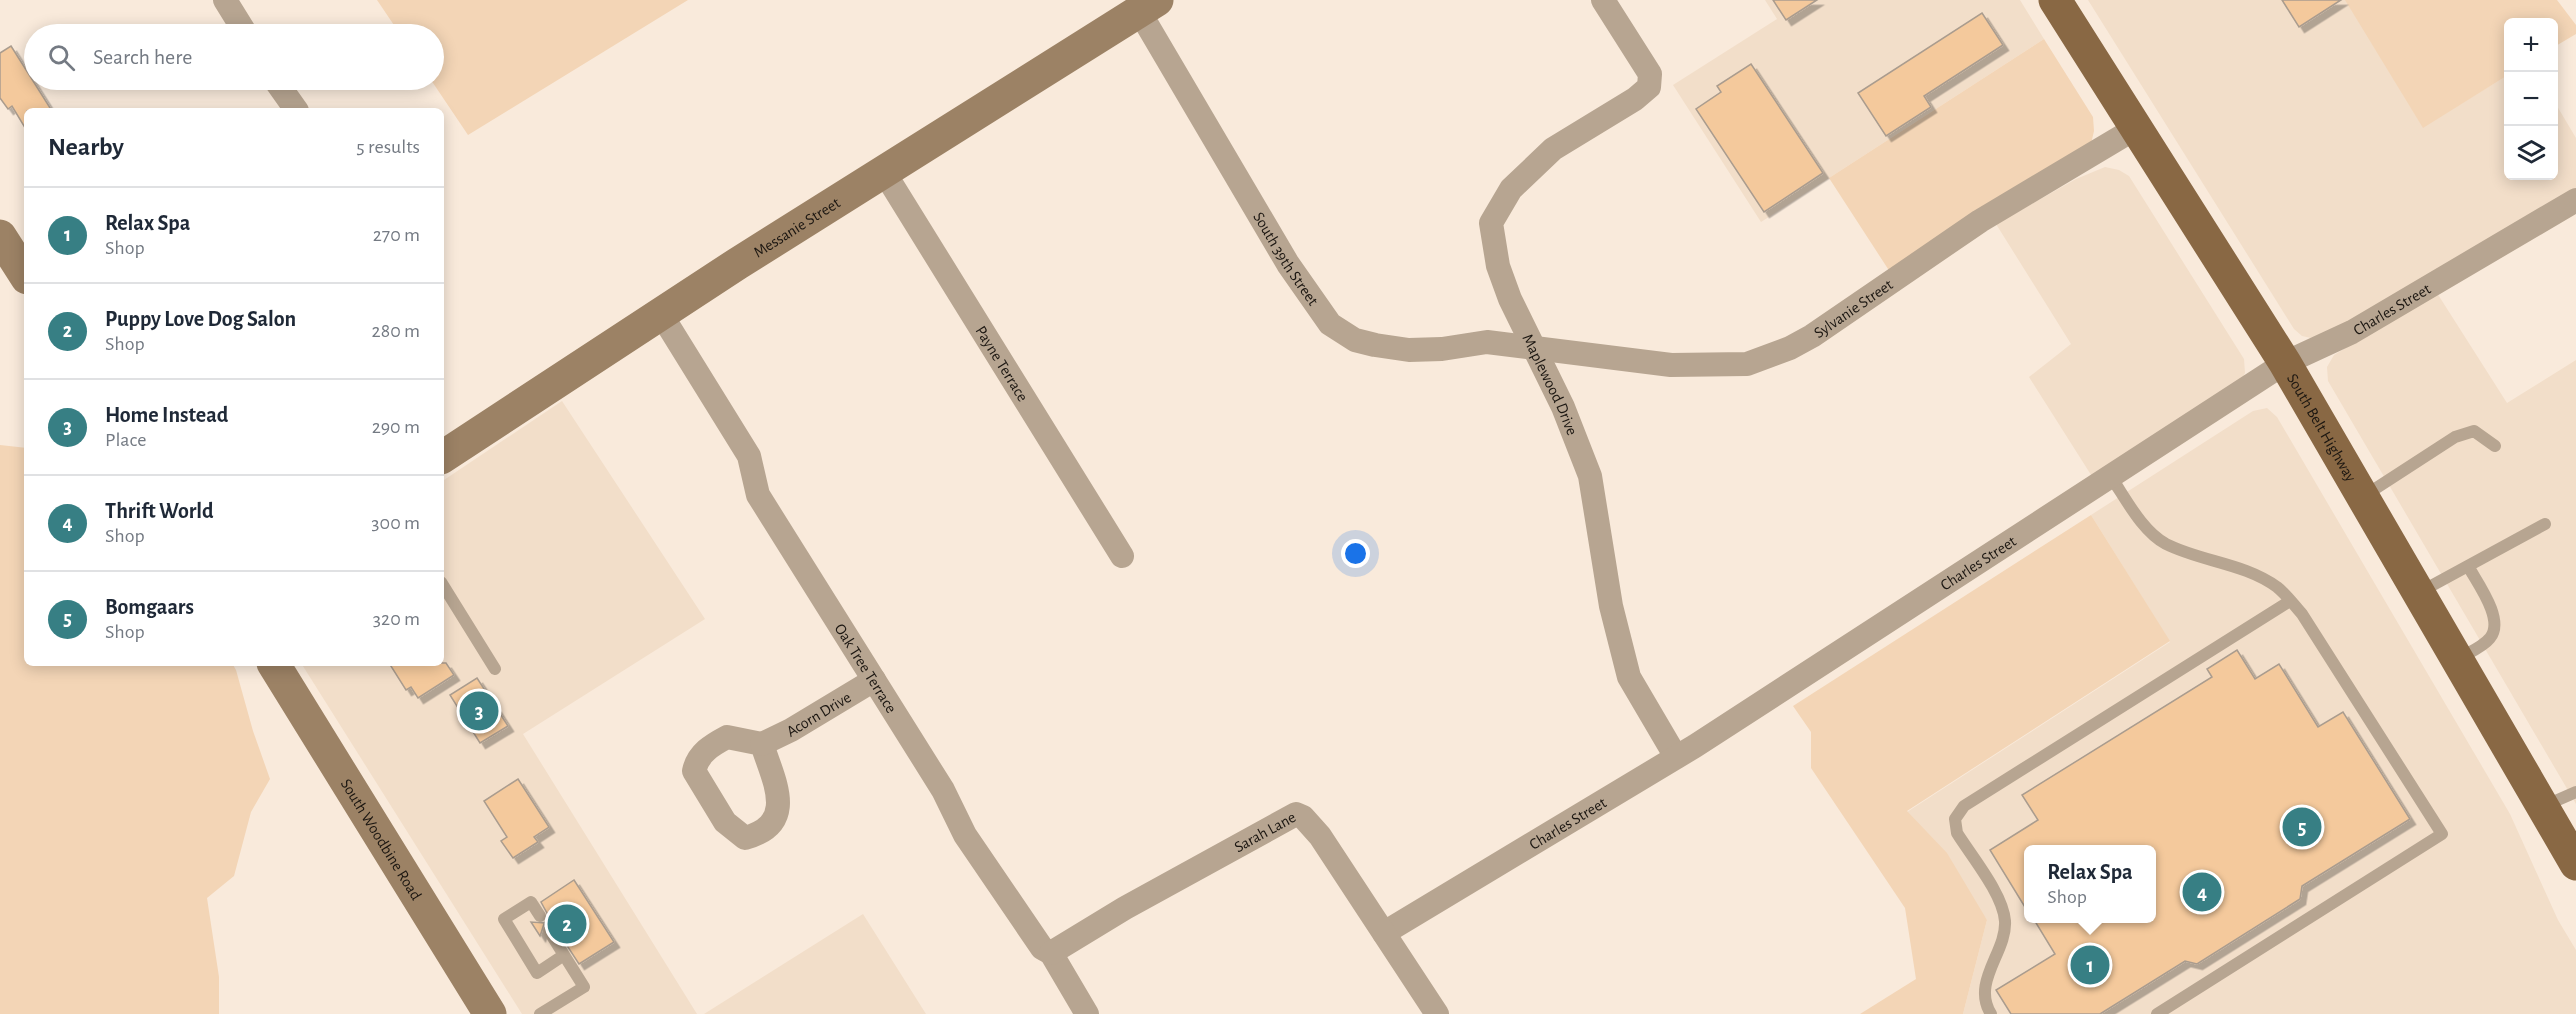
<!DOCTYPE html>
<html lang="en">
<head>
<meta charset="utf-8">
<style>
	:root { --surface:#fff; --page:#f2f2f3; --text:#1f2937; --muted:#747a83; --line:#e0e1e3; --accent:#377f84 }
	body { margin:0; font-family:"Alegreya Sans",sans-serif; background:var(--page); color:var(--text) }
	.controls { position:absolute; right:18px; top:18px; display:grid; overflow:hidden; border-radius:9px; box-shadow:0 3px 15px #0003 }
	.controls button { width:54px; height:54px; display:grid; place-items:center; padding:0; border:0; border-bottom:2px solid var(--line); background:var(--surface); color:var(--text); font:30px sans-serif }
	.you { position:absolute; left:1356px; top:554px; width:21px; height:21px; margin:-15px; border:4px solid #fff; border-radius:50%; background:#1a73e8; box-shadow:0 0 0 9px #1a73e833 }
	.badge { display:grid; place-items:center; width:39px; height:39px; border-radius:50%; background:var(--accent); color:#fff; font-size:20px; font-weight:700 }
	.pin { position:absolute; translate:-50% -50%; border:3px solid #fff; box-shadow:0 2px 6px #0006 }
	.popup { position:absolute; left:2024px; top:845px; width:132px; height:78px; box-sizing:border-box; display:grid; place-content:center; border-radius:9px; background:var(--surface); filter:drop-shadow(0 2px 4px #0005); font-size:20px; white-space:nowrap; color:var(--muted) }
	.popup b { font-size:22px; color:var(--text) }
	.popup::after { content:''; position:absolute; left:50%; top:100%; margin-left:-12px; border:12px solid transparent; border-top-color:var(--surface) }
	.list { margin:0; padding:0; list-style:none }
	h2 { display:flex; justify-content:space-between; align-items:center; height:78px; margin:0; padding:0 24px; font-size:26px }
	h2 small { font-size:20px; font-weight:400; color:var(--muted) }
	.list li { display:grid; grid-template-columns:39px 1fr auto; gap:18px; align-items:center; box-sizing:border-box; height:96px; padding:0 24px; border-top:2px solid var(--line) }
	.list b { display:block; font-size:22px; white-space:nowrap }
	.list p { margin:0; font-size:20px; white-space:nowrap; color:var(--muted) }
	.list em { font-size:20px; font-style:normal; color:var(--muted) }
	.icon { flex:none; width:33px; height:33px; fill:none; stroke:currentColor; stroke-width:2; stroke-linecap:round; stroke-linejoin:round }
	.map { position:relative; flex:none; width:2576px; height:1014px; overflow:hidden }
	.search { position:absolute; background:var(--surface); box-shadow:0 3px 15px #0003; left:24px; top:24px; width:420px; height:66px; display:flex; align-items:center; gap:15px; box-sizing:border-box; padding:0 21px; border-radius:33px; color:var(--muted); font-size:22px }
	.panel { position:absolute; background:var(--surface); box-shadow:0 3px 15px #0003; left:24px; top:108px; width:420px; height:558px; border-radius:9px }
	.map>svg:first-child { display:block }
	.built { fill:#f2dec9; fill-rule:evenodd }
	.green { fill:#f3d5b6 }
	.building { fill:#f4c99c; stroke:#aa9c8e; stroke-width:1.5; filter:url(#shadow) }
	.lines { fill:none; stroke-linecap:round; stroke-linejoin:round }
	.lane { stroke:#b7a591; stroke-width:12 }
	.street { stroke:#b7a591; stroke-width:24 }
	.secondary { stroke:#9c8265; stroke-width:33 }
	.primary { stroke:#896844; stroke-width:33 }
	.labels { text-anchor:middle; stroke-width:5; stroke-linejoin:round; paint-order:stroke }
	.street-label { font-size:16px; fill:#1b1611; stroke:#fff9f3 }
</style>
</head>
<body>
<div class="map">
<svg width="2576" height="1014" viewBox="0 0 2576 1014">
	<defs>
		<filter id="shadow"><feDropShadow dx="5.5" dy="5.5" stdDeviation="0" flood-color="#0004"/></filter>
	</defs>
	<rect width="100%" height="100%" fill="#f9eadb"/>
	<path class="built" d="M 1765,0 L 2020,0 L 2044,39 L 1761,222 L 1673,85 L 1777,19 Z
		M 2088,0 L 2346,0 L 2423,127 L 2508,75 L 2508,176 L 2554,176 L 2554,101 L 2576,138 L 2576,188 L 2525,221 L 2330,333 L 2311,338 L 2302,336 L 2294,329 Z
		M 2105,167 L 2119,170 L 2129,176 L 2244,359 L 2245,373 L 2239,385 L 2093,478 L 2029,377 L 2071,344 L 1996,224 L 2076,179 Z
		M 2437,293 L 2507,403 L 2576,360 L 2576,804 L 2328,381 L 2327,367 L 2334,355 Z
		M 562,401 L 705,619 L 523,734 L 697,1014 L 522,1014 L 301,663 L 441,663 L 441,482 Z
		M 2267,408 L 2277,417 L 2510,814 L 2558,920 L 2576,950 L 2576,1014 L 1963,1014 L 1987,920 L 1907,812 L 2170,642 L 2091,515 L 2253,411 ZM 2028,850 L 2152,850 L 2152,918 L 2028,918 Z
		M 863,914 L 926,1014 L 704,1014 Z"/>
	<path class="green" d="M 377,0 L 688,0 L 468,135 L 431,80 L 434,80 L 434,34 L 400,34 Z
		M 2345,0 L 2557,0 L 2576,25 L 2576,34 L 2554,47 L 2554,22 L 2508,22 L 2508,75 L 2423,128 Z
		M 2044,39 L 2093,117 L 2094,131 L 2091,144 L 1890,272 L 1829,178 Z
		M 0,445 L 27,448 L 27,663 L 232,663 L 236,670 L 253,731 L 270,779 L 251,812 L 234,876 L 207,898 L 219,977 L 219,1014 L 0,1014 Z
		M 2091,515 L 2170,641 L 1907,811 L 1947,853 L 1987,920 L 1963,1014 L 1860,1014 L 1916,979 L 1905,908 L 1811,768 L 1811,732 L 1793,706 Z"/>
	<path class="building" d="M 1773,0 L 1817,0 L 1786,20 Z
		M 2282,0 L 2341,0 L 2299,27 Z
		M 1982,13 L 2003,45 L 1924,96 L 1931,107 L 1886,136 L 1858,93 Z
		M 11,46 L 52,111 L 27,111 L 27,131 L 12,106 L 8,109 L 0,98 L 0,53 Z
		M 1751,64 L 1823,173 L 1764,212 L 1696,109 L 1721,92 L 1717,86 Z
		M 2237,650 L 2255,679 L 2279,664 L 2318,727 L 2343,712 L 2410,819 L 2302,886 L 2300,899 L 2197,964 L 2185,961 L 2100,1014 L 2011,1014 L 1996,990 L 2055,954 L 2033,918 L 2151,918 L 2151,849 L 2028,849 L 2028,912 L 1990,850 L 2038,820 L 2022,795 L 2212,677 L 2207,669 Z
		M 389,663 L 446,663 L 454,675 L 418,698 L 411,687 L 406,690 Z
		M 477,678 L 508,726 L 480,743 L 450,695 Z
		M 518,779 L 549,827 L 534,837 L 538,842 L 513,858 L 501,841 L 507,837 L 484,801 Z
		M 574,880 L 614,942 L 579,964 L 553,924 L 544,924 L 540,936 L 531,922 L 545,923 L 548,915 L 541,902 Z"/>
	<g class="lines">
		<path class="lane" d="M 2111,477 C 2126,499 2142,531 2166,544 C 2202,562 2244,563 2277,587 C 2286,594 2294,605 2302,614 L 2442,834 L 2157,1014
			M 2364,496 L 2455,437 L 2474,431 L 2495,446
			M 441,582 L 495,669
			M 2420,592 L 2545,524
			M 2458,659 C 2468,653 2483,647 2490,638 C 2505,620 2478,584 2468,566
			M 2544,806 L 2576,792
			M 540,916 L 531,902 L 504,919 L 537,973 L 564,955
			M 540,1014 L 584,987 L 549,931
			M 1991,1014 C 1971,982 2007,952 2005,921 C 2003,894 1972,857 1957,833 L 1955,819 L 1964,806 L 2290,601"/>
		<g class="street">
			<path d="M 225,0 L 246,34"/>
			<path id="s1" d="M 1603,0 L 1650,74 L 1649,87 L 1635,99 L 1553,149 L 1511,189 L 1491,223 L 1498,266 L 1510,299 L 1563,407 L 1590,476 L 1611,606 L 1629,677 L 1676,757"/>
			<path id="s2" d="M 1139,11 L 1288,264 L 1330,324 L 1355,340 L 1375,345 L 1409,350 L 1442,349 L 1487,342 L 1671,365 L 1747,364 L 1790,348 L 1812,336 L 1980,221 L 2136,128"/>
			<path d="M 275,80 L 297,111"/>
			<path id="s3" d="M 884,172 L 1122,556"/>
			<path id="s4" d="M 661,314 L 749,456 L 758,495 L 943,790 L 965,835 L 1042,948 L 1051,953 L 1087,1014"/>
			<path d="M 727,737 L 762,744 C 773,780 799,823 745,838 L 725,822 L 694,771 C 698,753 712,745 727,737 Z"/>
			<path id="s5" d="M 762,744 L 791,730 L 874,680"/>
			<path id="s6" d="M 1384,933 L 1695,746 L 2285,363 L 2352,332 L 2576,200"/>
			<path id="s7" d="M 1051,953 L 1125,908 L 1296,814 L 1303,817 L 1320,836 L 1437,1014"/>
		</g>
		<g class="secondary">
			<path d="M 0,236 L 27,278"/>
			<path id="s8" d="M 441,458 L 737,264 L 1157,0"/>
			<path id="s9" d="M 273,663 L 490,1014"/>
		</g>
		<path class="primary" id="s10" d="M 2055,0 L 2285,363 L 2576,864"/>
	</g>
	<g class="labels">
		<g class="street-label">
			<text dy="6" stroke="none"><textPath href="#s8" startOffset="424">Messanie Street</textPath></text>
			<text dy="6" stroke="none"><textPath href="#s2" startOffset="288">South 39th Street</textPath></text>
			<text dy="6" stroke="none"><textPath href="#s2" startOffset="912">Sylvanie Street</textPath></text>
			<text dy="6" stroke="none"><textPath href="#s6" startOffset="1186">Charles Street</textPath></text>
			<text dy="6" stroke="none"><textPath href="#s3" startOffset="225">Payne Terrace</textPath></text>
			<text dy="6" stroke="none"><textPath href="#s1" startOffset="486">Maplewood Drive</textPath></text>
			<text dy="6" stroke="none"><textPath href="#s10" startOffset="504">South Belt Highway</textPath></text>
			<text dy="6" stroke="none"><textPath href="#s6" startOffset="700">Charles Street</textPath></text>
			<text dy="6" stroke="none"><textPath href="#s4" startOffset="411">Oak Tree Terrace</textPath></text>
			<text dy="6" stroke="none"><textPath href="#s5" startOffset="64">Acorn Drive</textPath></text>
			<text dy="6" stroke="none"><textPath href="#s6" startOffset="214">Charles Street</textPath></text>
			<text dy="6" stroke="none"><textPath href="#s7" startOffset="246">Sarah Lane</textPath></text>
			<text dy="6" stroke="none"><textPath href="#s9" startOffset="207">South Woodbine Road</textPath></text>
		</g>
	</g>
</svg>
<div class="controls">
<button>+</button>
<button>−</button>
<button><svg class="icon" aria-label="layers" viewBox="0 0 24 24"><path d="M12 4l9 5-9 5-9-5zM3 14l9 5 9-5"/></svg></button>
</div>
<div class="you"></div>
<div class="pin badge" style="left:2090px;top:965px">1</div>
<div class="popup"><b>Relax Spa</b>Shop</div>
<div class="pin badge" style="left:567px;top:924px">2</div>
<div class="pin badge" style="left:479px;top:711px">3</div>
<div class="pin badge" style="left:2202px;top:892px">4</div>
<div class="pin badge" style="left:2302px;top:827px">5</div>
<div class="search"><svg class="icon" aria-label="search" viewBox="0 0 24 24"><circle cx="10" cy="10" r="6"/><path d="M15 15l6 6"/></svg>Search here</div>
<section class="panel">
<h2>Nearby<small>5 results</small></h2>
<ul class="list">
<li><span class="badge">1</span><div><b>Relax Spa</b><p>Shop</p></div><em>270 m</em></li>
<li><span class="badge">2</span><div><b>Puppy Love Dog Salon</b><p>Shop</p></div><em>280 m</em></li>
<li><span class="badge">3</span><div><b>Home Instead</b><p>Place</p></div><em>290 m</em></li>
<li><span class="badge">4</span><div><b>Thrift World</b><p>Shop</p></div><em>300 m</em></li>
<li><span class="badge">5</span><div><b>Bomgaars</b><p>Shop</p></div><em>320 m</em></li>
</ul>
</section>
</div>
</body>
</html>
